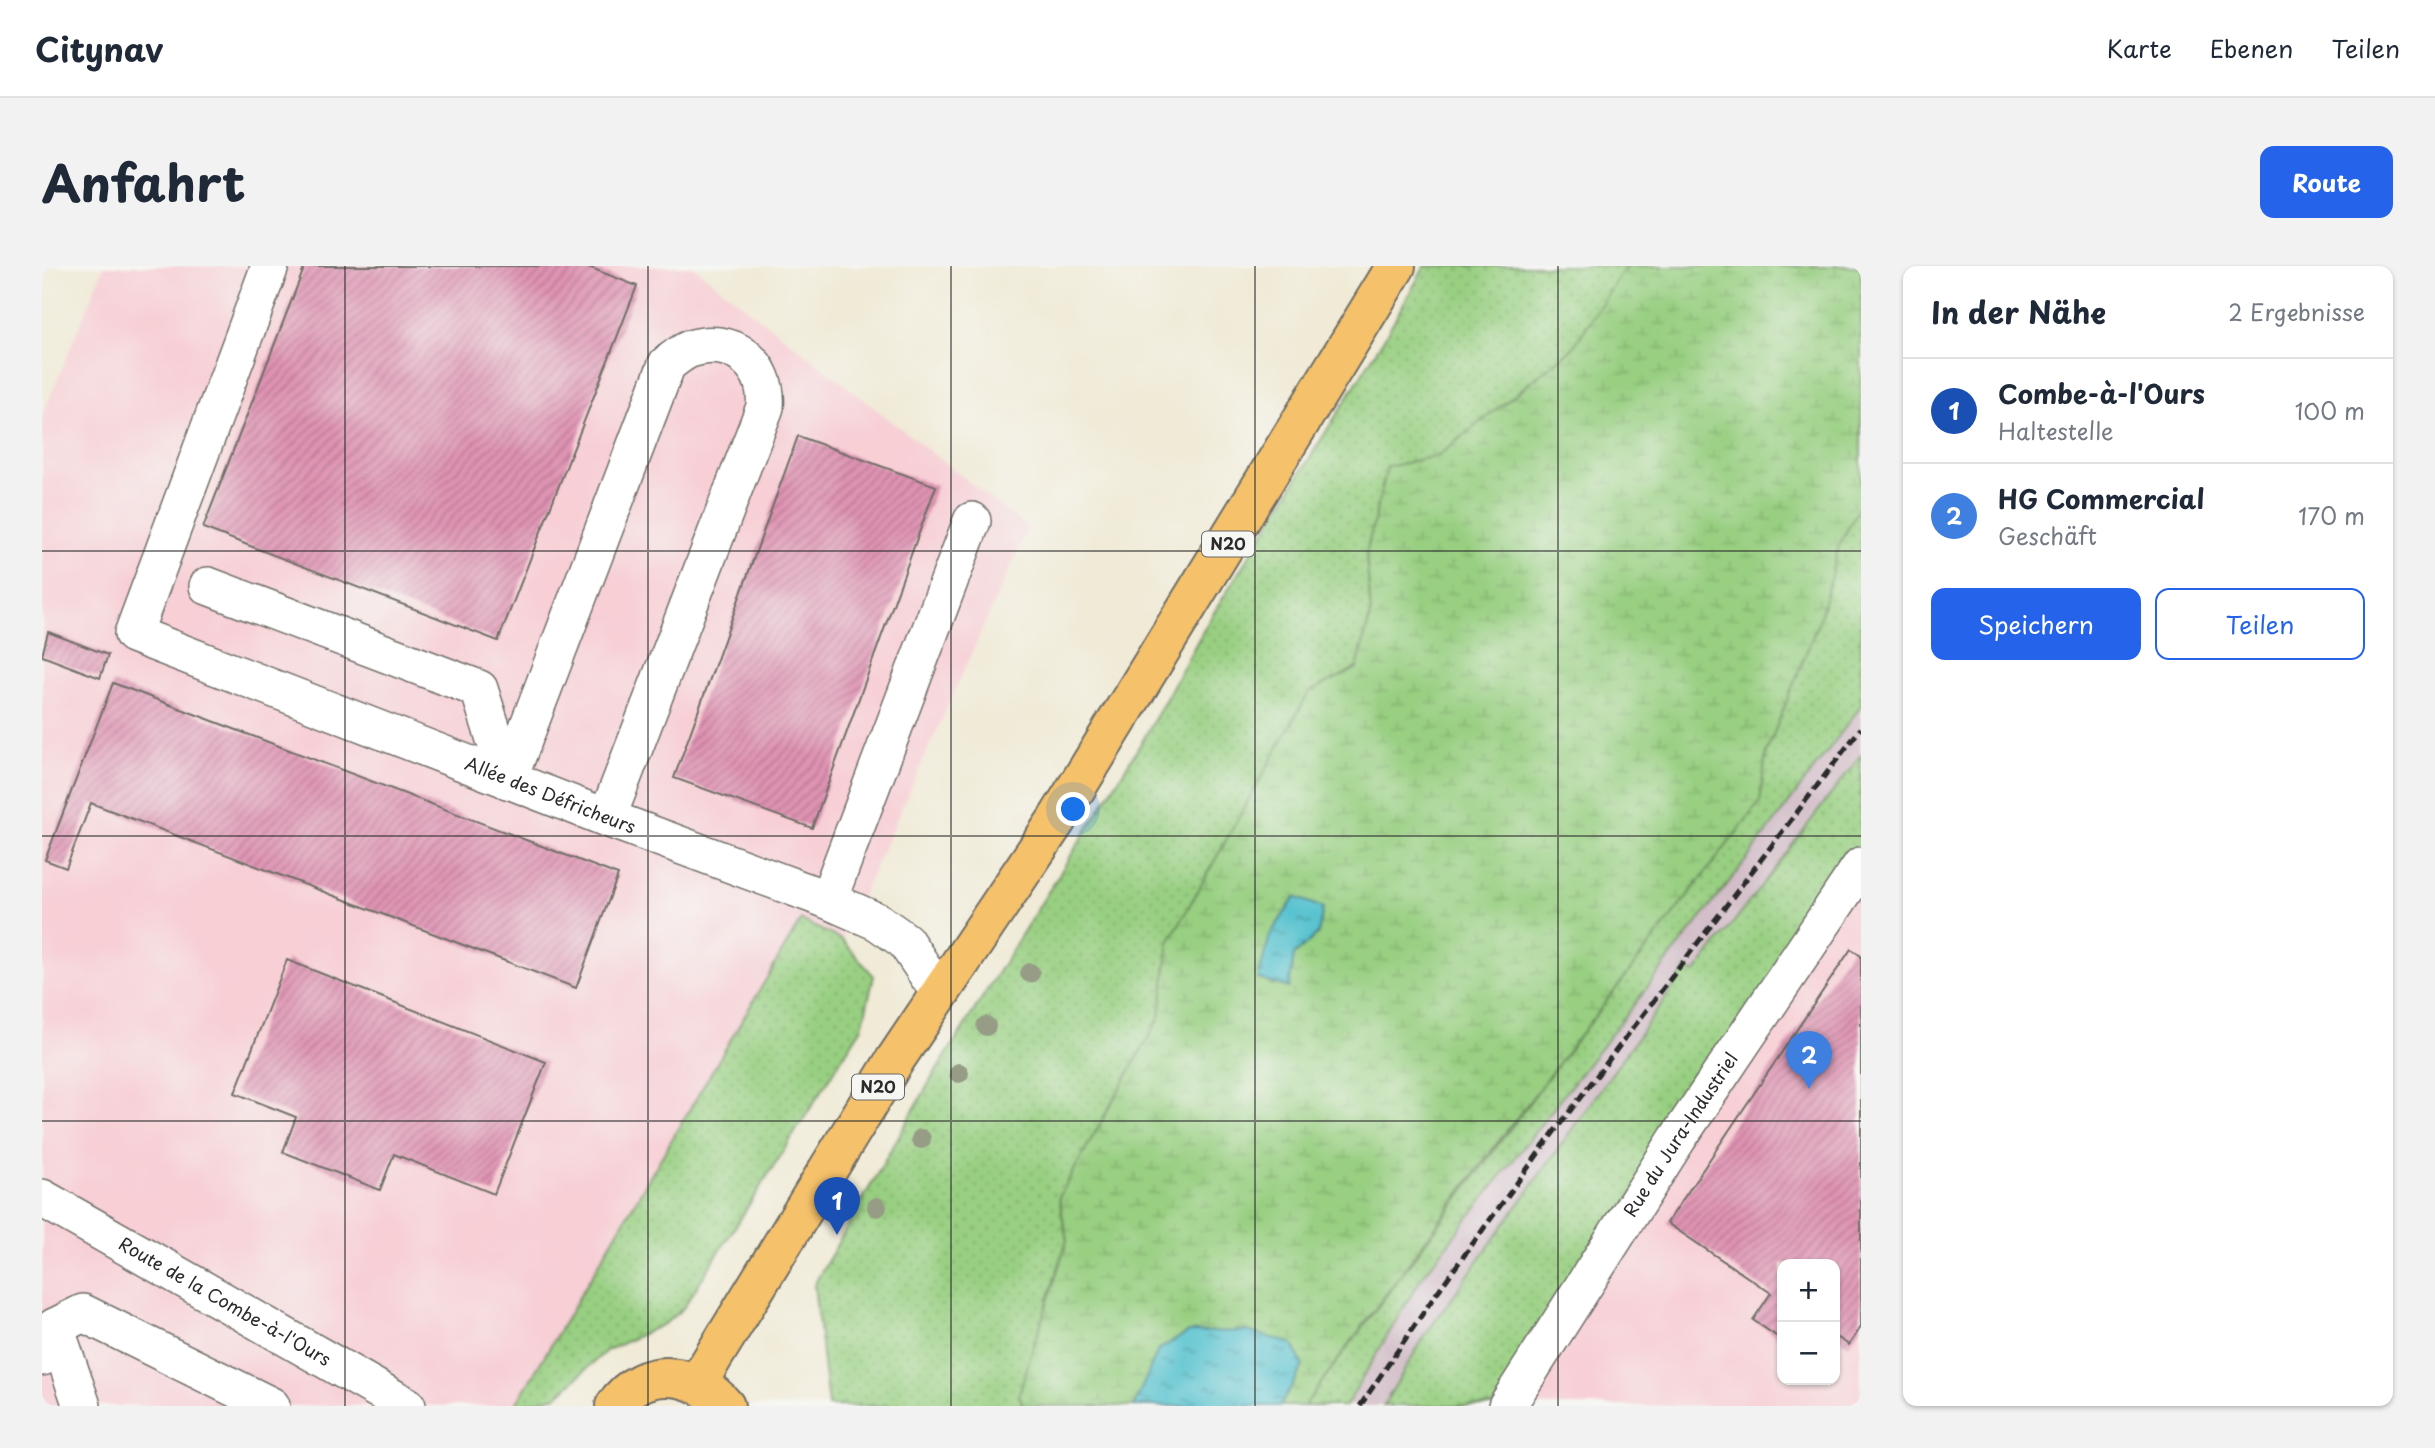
<!DOCTYPE html>
<html lang="de">
<head>
<meta charset="utf-8">
<style>
	:root { --surface:#fff; --page:#f2f2f3; --text:#1f2937; --muted:#747a83; --line:#e0e1e3; --accent:#2563eb }
	body { margin:0; font-family:"Playpen Sans",sans-serif; background:var(--page); color:var(--text) }
	.controls { position:absolute; right:21px; bottom:21px; display:grid; overflow:hidden; border-radius:14px; box-shadow:0 2px 5px #0004 }
	.controls button { width:63px; height:63px; display:grid; place-items:center; padding:0; border:0; border-bottom:2px solid var(--line); background:var(--surface); color:var(--text); font:35px sans-serif }
	.you { position:absolute; left:1032px; top:544px; width:24px; height:24px; margin:-18px; border:5px solid #fff; border-radius:50%; background:#1a73e8; box-shadow:0 0 0 10px #1a73e833 }
	.badge { display:grid; place-items:center; width:46px; height:46px; border-radius:50%; background:var(--accent); color:#fff; font-size:23px; font-weight:700 }
	.pin { position:absolute; translate:-50% -58px; filter:drop-shadow(0 2px 4px #0008) }
	.pin::after { content:''; position:absolute; top:37px; width:24px; height:21px; background:inherit; clip-path:polygon(0 0,100% 0,50% 100%) }
	.list { margin:0; padding:0; list-style:none }
	h2 { display:flex; justify-content:space-between; align-items:center; height:91px; margin:0; padding:0 28px; font-size:30px }
	h2 small { font-size:23px; font-weight:400; color:var(--muted) }
	.list li { display:grid; grid-template-columns:46px 1fr auto; gap:21px; align-items:center; box-sizing:border-box; height:105px; padding:0 28px; border-top:2px solid var(--line) }
	.list b { display:block; font-size:26px; white-space:nowrap }
	.list p { margin:0; font-size:23px; white-space:nowrap; color:var(--muted) }
	.list em { font-size:23px; font-style:normal; color:var(--muted) }
	.actions { display:flex; gap:14px; padding:21px 28px }
	.actions a { flex:1; padding:16px 0; border:2px solid var(--accent); border-radius:14px; text-align:center; font-size:24px; color:var(--accent) }
	.actions .main { background:var(--accent); color:#fff }
	.map { position:relative; flex:none; width:1819px; height:1140px; overflow:hidden; border-radius:14px }
	header { display:flex; align-items:center; gap:42px; box-sizing:border-box; height:98px; padding:0 35px; background:var(--surface); border-bottom:2px solid var(--line) }
	header strong { font-size:33px }
	nav { display:flex; gap:38px; margin-inline-start:auto; font-size:24px }
	.intro { display:flex; align-items:center; justify-content:space-between; box-sizing:border-box; height:168px; padding:0 42px }
	h1 { margin:0; font-size:49px }
	.button { padding:18px 32px; border-radius:14px; background:var(--accent); color:#fff; font-size:24px; font-weight:700 }
	main { display:flex; gap:42px; padding:0 42px }
	aside { flex:1; background:var(--surface); border-radius:14px; box-shadow:0 2px 5px #0004 }
	.map>svg:first-child { display:block }
	.built { fill:#f7cfd5; fill-rule:evenodd }
	.railway { fill:#d2bdc8 }
	.grass { fill:url(#grass-dots); stroke:#627d56; stroke-width:2 }
	.wetland { fill:url(#wetland-marsh); stroke:#627d56; stroke-width:2 }
	.water { fill:url(#water-ripples); stroke:#40767d; stroke-width:2 }
	.building { fill:url(#building-hatch) }
	.lines { fill:none; stroke-linecap:round; stroke-linejoin:round }
	.minor-casing { stroke:#706e67; stroke-width:40 }
	.major-casing { stroke:#706e67; stroke-width:42 }
	.minor { stroke:#fff; stroke-width:37 }
	.major { stroke:#f5c16b; stroke-width:38 }
	.rail { stroke:#2b2b2b; stroke-width:5; stroke-dasharray:10 5; stroke-linecap:butt }
	.tree { fill:#969c86 }
	.grid { fill:none; stroke:#2b2b2b; stroke-width:2; stroke-opacity:0.55 }
	.labels { text-anchor:middle; stroke-width:7; stroke-linejoin:round; paint-order:stroke }
	.shield { fill:#f6f6f2; stroke:#686867; stroke-width:2 }
	.shield-label { font-size:16px; font-weight:bold; fill:#2b2b2b }
	.street-label { font-size:18px; fill:#2b2b2b; stroke:#f6f6f2 }
</style>
</head>
<body>
<header>
<strong>Citynav</strong>
<nav><a>Karte</a><a>Ebenen</a><a>Teilen</a></nav>
</header>
<div class="intro"><h1>Anfahrt</h1><a class="button">Route</a></div>
<main>
<div class="map">
<svg width="1819" height="1140" viewBox="0 0 1819 1140">
	<defs>
		<pattern id="grass-dots" width="8" height="8" patternUnits="userSpaceOnUse" patternTransform="scale(1.75)"><rect width="8" height="8" fill="#98cf81"/><path d="M2 2h.1M6 6h.1" fill="none" stroke="#83b270" stroke-width="1.8" stroke-linecap="round"/></pattern>
		<pattern id="wetland-marsh" width="20" height="14" patternUnits="userSpaceOnUse" patternTransform="scale(1.75)"><rect width="20" height="14" fill="#98cf81"/><path d="M1 5h8M5 5V1M11 12h8M15 12V8" fill="none" stroke="#83b270"/></pattern>
		<pattern id="water-ripples" width="26" height="14" patternUnits="userSpaceOnUse" patternTransform="scale(1.75)"><rect width="26" height="14" fill="#56c2cf"/><path d="M2 4q2-2 4 0t4 0M15 11q2-2 4 0t4 0" fill="none" stroke="#479ea8"/></pattern>
		<pattern id="building-hatch" width="6" height="6" patternUnits="userSpaceOnUse" patternTransform="scale(1.75)"><rect width="6" height="6" fill="#df93b2"/><path d="M-1 1l2-2M0 6l6-6M5 7l2-2" fill="none" stroke="#b57891"/></pattern>
	</defs>
	<rect width="100%" height="100%" fill="#f6f6f2"/>
	<filter id="ink" filterUnits="userSpaceOnUse"><feTurbulence type="fractalNoise" baseFrequency=".0143" numOctaves="2"/><feDisplacementMap in="SourceGraphic" scale="14" xChannelSelector="R" yChannelSelector="G"/><feConvolveMatrix kernelMatrix="1 2 1 2 8 2 1 2 1" color-interpolation-filters="sRGB"/></filter>
	<filter id="wash" filterUnits="userSpaceOnUse"><feTurbulence type="fractalNoise" baseFrequency=".00686" numOctaves="4" result="noise"/><feDisplacementMap in="SourceGraphic" scale="28" xChannelSelector="R" yChannelSelector="G"/><feGaussianBlur stdDeviation="1.57" result="paint"/><feColorMatrix in="noise" values="0 0 0 0 0 0 0 0 0 0 0 0 0 0 0 0 0 1.4 0 .05"/><feComposite in="paint" operator="in"/></filter>
	<g filter="url(#wash)">
		<rect width="100%" height="100%" fill="#f0ead6"/>
		<path class="built" d="M 62,0 L 651,0 L 986,262 L 800,674 L 759,654 L 473,1140 L 0,1140 L 0,151 Z
			M 1819,577 L 1819,1140 L 1452,1140 L 1797,608 ZM 1740,998 L 1793,998 L 1793,1114 L 1740,1114 Z"/>
		<path class="railway" d="M 1819,440 L 1819,489 L 1653,707 L 1645,702 L 1384,1068 L 1341,1140 L 1304,1140 L 1378,1014 L 1712,584 Z"/>
		<path class="grass" d="M 1383,0 L 1819,0 L 1819,440 L 1712,584 L 1378,1014 L 1304,1140 L 1262,1140 L 1536,771 L 1324,288 L 1329,346 L 1269,592 L 1017,931 L 1025,974 L 977,1128 L 981,1140 L 786,1140 L 772,1019 L 890,812 L 1101,474 L 1166,356 L 1341,74 Z
			M 1819,489 L 1819,577 L 1452,1140 L 1341,1140 L 1384,1068 L 1645,702 L 1653,707 Z
			M 759,654 L 800,674 L 832,710 L 820,761 L 642,1041 L 624,1057 L 564,1085 L 515,1130 L 473,1140 Z"/>
		<path class="wetland" d="M 1584,0 L 1819,0 L 1819,238 L 1797,279 L 1778,352 L 1724,487 L 1718,536 L 1449,885 L 1262,1140 L 981,1140 L 977,1128 L 1025,974 L 1017,931 L 1118,751 L 1127,676 L 1267,426 L 1315,402 L 1329,346 L 1324,288 L 1345,201 L 1397,189 L 1530,83 Z"/>
		<path class="water" d="M 1253,631 L 1281,642 L 1276,668 L 1252,689 L 1247,722 L 1216,713 L 1228,669 Z
			M 1205,1065 L 1251,1078 L 1261,1100 L 1238,1140 L 1092,1140 L 1116,1084 L 1147,1066 Z"/>
		<g id="blocks">
			<path class="building" d="M 263,0 L 544,0 L 595,20 L 456,375 L 161,262 Z
				M 756,170 L 894,220 L 770,562 L 632,512 Z
				M 6,366 L 66,389 L 58,412 L 0,390 Z
				M 71,417 L 576,609 L 534,722 L 49,537 L 24,602 L 3,594 Z
				M 1809,683 L 1819,690 L 1819,1061 L 1807,1079 L 1793,1070 L 1793,998 L 1740,998 L 1740,1074 L 1711,1054 L 1729,1027 L 1625,957 Z
				M 245,694 L 504,796 L 452,928 L 352,888 L 338,924 L 241,886 L 254,851 L 193,827 Z"/>
		</g>
	</g>
	<g filter="url(#ink)">
		<use href="#blocks" fill-opacity="0" stroke="#706e67" stroke-width="2"/>
		<g class="lines">
			<g class="minor-casing">
				<g id="minor">
					<path id="s1" d="M 228,0 L 91,368 L 565,552 L 786,634 L 836,656 L 863,675 L 897,726"/>
					<path d="M 166,320 L 437,423 L 466,514"/>
					<path d="M 466,514 L 625,98 C 632,93 640,86 648,83 C 690,69 727,98 723,141 L 565,552"/>
					<path d="M 786,634 L 930,255"/>
					<path id="s2" d="M 0,932 L 365,1140"/>
					<path d="M 13,1061 L 40,1140"/>
					<path d="M 0,1091 L 13,1061 L 41,1047 L 229,1140"/>
					<path id="s3" d="M 1465,1140 L 1636,872 L 1819,600"/>
				</g>
			</g>
			<g class="major-casing">
				<path id="major" d="M 656,1116 L 853,794 L 1014,555 L 1354,0
					M 573,1140 C 601,1098 654,1105 683,1140"/>
			</g>
			<use href="#minor" class="minor"/>
			<use href="#major" class="major"/>
			<path class="rail" d="M 1318,1140 L 1394,1028 L 1512,866 L 1819,462"/>
		</g>
		<g class="tree">
			<circle cx="988" cy="707" r="10"/>
			<circle cx="944" cy="760" r="10"/>
			<circle cx="917" cy="807" r="10"/>
			<circle cx="879" cy="873" r="10"/>
			<circle cx="835" cy="941" r="10"/>
		</g>
	</g>
	<path class="grid" d="M 303,0 L 303,1140M 606,0 L 606,1140M 909,0 L 909,1140M 1213,0 L 1213,1140M 1516,0 L 1516,1140M 0,285 L 1819,285M 0,570 L 1819,570M 0,855 L 1819,855"/>
	<g class="labels">
		<g class="shield">
			<rect x="1160" y="265.5" width="52" height="25" rx="5"/>
			<rect x="810" y="808.5" width="52" height="25" rx="5"/>
		</g>
		<g class="shield-label">
			<text x="1186" y="284">N20</text>
			<text x="836" y="827">N20</text>
		</g>
		<g class="street-label">
			<text dy="6" stroke="none"><textPath href="#s1" startOffset="840">Allée des Défricheurs</textPath></text>
			<text dy="6" stroke="none"><textPath href="#s3" startOffset="322">Rue du Jura-Industriel</textPath></text>
			<text dy="6" stroke="none"><textPath href="#s2" startOffset="210">Route de la Combe-à-l'Ours</textPath></text>
		</g>
	</g>
</svg>
<div class="controls">
<button>+</button>
<button>−</button>
</div>
<div class="you"></div>
<div class="pin badge" style="left:795px;top:969px;background:#1a4fb4">1</div>
<div class="pin badge" style="left:1767px;top:823px;background:#3f7fe0">2</div>
</div>
<aside>
<h2>In der Nähe<small>2 Ergebnisse</small></h2>
<ul class="list">
<li><span class="badge" style="background:#1a4fb4">1</span><div><b>Combe-à-l'Ours</b><p>Haltestelle</p></div><em>100 m</em></li>
<li><span class="badge" style="background:#3f7fe0">2</span><div><b>HG Commercial</b><p>Geschäft</p></div><em>170 m</em></li>
</ul>
<div class="actions"><a class="main">Speichern</a><a>Teilen</a></div>
</aside>
</main>
</body>
</html>
